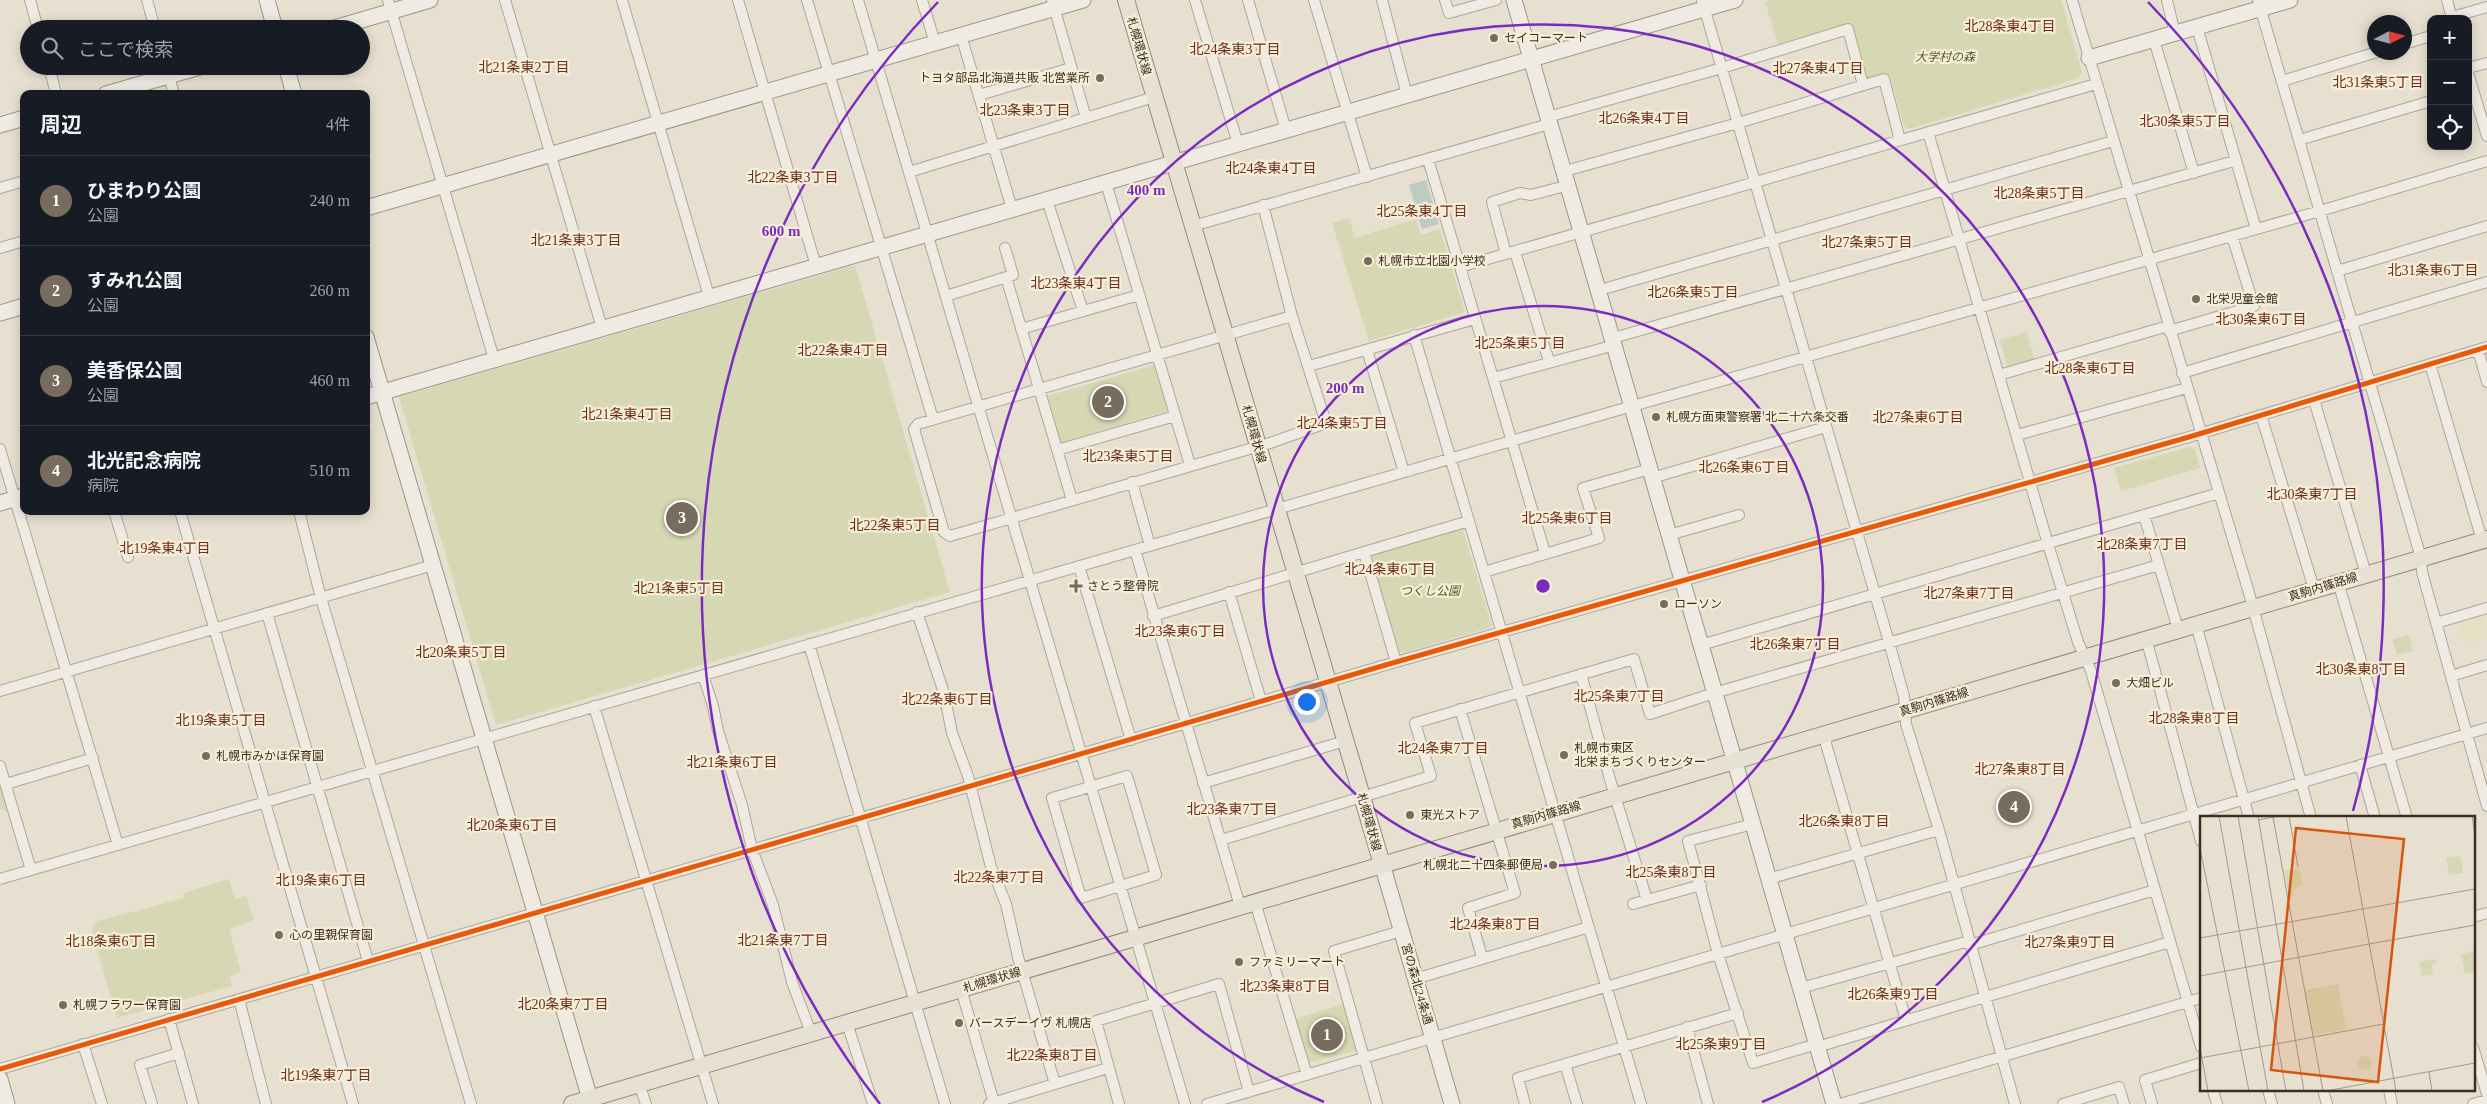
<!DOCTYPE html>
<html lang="ja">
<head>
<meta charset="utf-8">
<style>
	:root { --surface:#171b24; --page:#20242c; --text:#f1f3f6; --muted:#9ea1a6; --line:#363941; --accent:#786c5e }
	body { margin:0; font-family:"Times New Roman","Noto Sans JP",serif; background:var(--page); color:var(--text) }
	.controls { position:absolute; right:15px; top:15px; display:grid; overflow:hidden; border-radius:10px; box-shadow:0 2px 12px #0003 }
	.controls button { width:45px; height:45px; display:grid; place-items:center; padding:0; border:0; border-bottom:1px solid var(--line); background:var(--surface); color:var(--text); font:25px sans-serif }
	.compass { position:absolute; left:2367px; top:15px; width:45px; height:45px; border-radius:50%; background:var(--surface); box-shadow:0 2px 12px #0003; rotate:84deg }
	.you { position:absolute; left:1306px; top:701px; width:18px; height:18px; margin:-12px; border:4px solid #fff; border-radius:50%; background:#1a73e8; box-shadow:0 0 0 8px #1a73e833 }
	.badge { display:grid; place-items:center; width:32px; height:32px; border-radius:50%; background:var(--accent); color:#fff; font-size:16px; font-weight:700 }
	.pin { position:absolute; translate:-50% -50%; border:2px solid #fff; box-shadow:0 1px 5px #0006 }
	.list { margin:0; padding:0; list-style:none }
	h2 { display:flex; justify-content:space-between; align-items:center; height:65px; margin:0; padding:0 20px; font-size:21px }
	h2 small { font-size:16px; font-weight:400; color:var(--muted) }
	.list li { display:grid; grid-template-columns:32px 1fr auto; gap:15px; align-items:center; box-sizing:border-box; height:90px; padding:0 20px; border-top:1px solid var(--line) }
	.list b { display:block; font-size:19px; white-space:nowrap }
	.list p { margin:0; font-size:16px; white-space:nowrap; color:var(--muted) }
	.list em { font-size:16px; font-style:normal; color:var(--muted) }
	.icon { flex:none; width:28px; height:28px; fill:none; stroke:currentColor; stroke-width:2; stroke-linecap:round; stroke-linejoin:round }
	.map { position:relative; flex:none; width:2487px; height:1104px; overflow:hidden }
	.search { position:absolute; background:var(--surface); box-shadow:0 2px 12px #0003; left:20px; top:20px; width:350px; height:55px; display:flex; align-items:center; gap:12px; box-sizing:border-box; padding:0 18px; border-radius:28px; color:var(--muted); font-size:19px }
	.panel { position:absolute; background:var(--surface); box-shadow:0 2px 12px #0003; left:20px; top:90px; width:350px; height:425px; border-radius:10px }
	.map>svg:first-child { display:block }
	.farmland { fill:#e6dfc2 }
	.green { fill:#d6d7b3 }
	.water { fill:#bcccc2 }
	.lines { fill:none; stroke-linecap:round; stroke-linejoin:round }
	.street-casing { stroke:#ada599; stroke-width:12 }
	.secondary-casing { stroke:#9c958a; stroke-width:17 }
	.primary-casing { stroke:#928b80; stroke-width:18 }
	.street { stroke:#efebe3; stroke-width:10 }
	.secondary { stroke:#efebe3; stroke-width:15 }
	.primary { stroke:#e6e1d4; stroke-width:16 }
	.cycleway-casing { stroke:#f7eed8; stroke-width:8 }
	.cycleway { stroke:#e8590c; stroke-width:5 }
	.ring { fill:none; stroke:#7b2cbf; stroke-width:2.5 }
	.poi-dot { fill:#786c5e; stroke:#f7eed8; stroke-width:2 }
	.labels { text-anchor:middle; stroke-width:4.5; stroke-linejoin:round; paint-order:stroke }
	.poi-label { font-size:12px; fill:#3d2e20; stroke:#f7eed8; text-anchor:start }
	.street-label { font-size:12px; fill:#3d2e20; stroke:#f7eed8 }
	.park-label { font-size:12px; font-style:italic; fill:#4d5a26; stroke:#f7eed8 }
	.neighbourhood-label { font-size:14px; fill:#6b2e1e; stroke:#f7eed8 }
	.inset-road { fill:none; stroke:#a3998a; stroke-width:1 }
	.view { fill:#d7550e; fill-opacity:0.15; stroke:#d7550e; stroke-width:2.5 }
	.inset-edge { fill:none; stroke:#3d2e20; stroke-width:2.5 }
	.centre { fill:#7b2cbf; stroke:#f7eed8; stroke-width:2.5 }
	.ring-label { font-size:15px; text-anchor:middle; font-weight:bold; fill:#7b2cbf; stroke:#f7eed8; stroke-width:4.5; stroke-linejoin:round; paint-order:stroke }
</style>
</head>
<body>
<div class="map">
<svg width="2487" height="1104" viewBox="0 0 2487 1104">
	<rect width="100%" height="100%" fill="#e7e0d1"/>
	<path class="farmland" d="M 2486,613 L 2487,638 L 2465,644 L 2458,622 Z"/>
	<path class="green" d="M 1773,0 L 2061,0 L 2082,71 L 2079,78 L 1909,129 L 1904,126 L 1890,75 L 1871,80 L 1866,77 L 1851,24 L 1778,44 L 1765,2 Z
		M 1349,218 L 1355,238 L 1416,219 L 1421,235 L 1440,229 L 1465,312 L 1369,341 L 1332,223 Z
		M 855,265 L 950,592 L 496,725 L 399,397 Z
		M 2027,332 L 2034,359 L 2007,366 L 2000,340 Z
		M 1155,365 L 1169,407 L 1167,411 L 1063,442 L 1060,441 L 1047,396 Z
		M 2190,447 L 2195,449 L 2200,468 L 2121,491 L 2114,468 Z
		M 1462,527 L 1492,627 L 1403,653 L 1395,649 L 1367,554 Z
		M 2409,635 L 2413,651 L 2397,655 L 2392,639 Z
		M 0,781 L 9,811 L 0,809 Z
		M 229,879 L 235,899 L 246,896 L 254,920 L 229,929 L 241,972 L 230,976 L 232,986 L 117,1018 L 92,932 L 95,922 L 184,898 L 183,893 Z
		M 1346,1003 L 1358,1050 L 1308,1063 L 1295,1019 Z"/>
	<path class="water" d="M 1426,180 L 1439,224 L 1422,229 L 1409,185 Z"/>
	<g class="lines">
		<g class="street-casing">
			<path id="street" d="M 30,0 L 38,29
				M 147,0 L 155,29
				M 388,0 L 494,359
				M 505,0 L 602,328
				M 622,0 L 709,296
				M 738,0 L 816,266
				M 807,0 L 933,419
				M 858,0 L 1185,1104
				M 922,0 L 935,43
				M 1052,0 L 1086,118
				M 1195,0 L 1238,144
				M 1248,0 L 1286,130
				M 1314,0 L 1367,177
				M 1382,0 L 1407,95
				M 1445,0 L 1449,13 L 1496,0
				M 1702,0 L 1889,642 L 1904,696 L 1906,724 L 1939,830 L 2015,1104
				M 2072,0 L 2249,593 L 2311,818
				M 2167,0 L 2175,34
				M 2258,0 L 2421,558 L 2422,572 L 2487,806
				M 2447,0 L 2452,19
				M 2452,17 L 2487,7
				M 2197,27 L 2256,229
				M 961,35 L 1012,209
				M 2154,40 L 2194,173
				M 2404,44 L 2431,36
				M 49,66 L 56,94
				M 166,66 L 174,94
				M 2468,68 L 2487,63
				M 2468,73 L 2487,136
				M 2282,81 L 2377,52
				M 979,95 L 1071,68
				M 1548,117 L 1722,68 L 1848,29 L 1863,85
				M 1928,132 L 2048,544 L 2078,642 L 2091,671 L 2201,1047
				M 2299,140 L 2431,101
				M 1428,159 L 1545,553
				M 1565,171 L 1738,123 L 1884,79 L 1900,140
				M 909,172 L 1154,97
				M 1106,183 L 1190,465
				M 0,188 L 24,181
				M 1047,200 L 1083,311
				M 1263,205 L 1292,316 L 1326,423 L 1270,443 L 950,536 L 944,532 L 914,429 L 918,424 L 1292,316
				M 1193,226 L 1549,124
				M 0,248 L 24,241
				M 1515,252 L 1549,361
				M 1506,254 L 1492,202 L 1520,193 L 1531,195 L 1569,185
				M 1460,267 L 2096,84
				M 2337,271 L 2487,226
				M 1006,277 L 1072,500
				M 1600,290 L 2113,141
				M 946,296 L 1013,275 L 1005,248
				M 1021,329 L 1139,295
				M 2169,331 L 2254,306 L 2232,236
				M 1414,335 L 1641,1104
				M 1613,338 L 2234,161
				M 1367,350 L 1404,472
				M 2478,350 L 2487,382
				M 2430,364 L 2482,540
				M 1309,366 L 1475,319
				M 2182,373 L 2487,282
				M 1999,375 L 2168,326
				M 1493,378 L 1615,345
				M 2314,400 L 2366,574
				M 2261,415 L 2314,589
				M 2017,435 L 2187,388
				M 0,449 L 118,845
				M 1057,450 L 1175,416
				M 1652,478 L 1826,427
				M 1132,482 L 1150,546
				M 114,511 L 128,557
				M 180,511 L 353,1104
				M 299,511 L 321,598 L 471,1104
				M 2144,515 L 2178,629
				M 1669,535 L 1739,515
				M 1135,550 L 1240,906
				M 1079,566 L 1131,740
				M 1484,572 L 1599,538 L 1583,488 L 1650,469
				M 2338,582 L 2407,818
				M 1229,592 L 1261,701
				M 917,612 L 944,693 L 952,733 L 968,776 L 991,867 L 1006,904 L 1018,957 L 1055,1084
				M 267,613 L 368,961
				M 1153,616 L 1364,552
				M 2436,623 L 2487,608
				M 2196,624 L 2249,818
				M 2146,638 L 2201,841
				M 809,644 L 945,1104
				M 1701,645 L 2219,493
				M 1396,662 L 1364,552 L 1469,521
				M 1581,674 L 1611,783 L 1647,900
				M 703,675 L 713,706 L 718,731 L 742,805 L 752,849 L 773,905 L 792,982 L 811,1033
				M 2451,676 L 2487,665
				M 0,691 L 433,565
				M 594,706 L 713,1104
				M 1460,709 L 1515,893 L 1468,908 L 1482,957
				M 1827,732 L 1826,744 L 1906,1020
				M 2360,765 L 2375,818
				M 0,766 L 31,870
				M 1127,776 L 1156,875 L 1081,898 L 1052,798 Z
				M 1203,783 L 1345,741
				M 6,784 L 93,758
				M 1753,824 L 1688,841 L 1718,954 L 1753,1063 L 1817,1044
				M 1221,840 L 1431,776 L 1415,723 L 1634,659 L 1650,714 L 1714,693 L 2159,565
				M 0,879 L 1615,411 L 2320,211 L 2487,161
				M 1768,879 L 1939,830
				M 1255,902 L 1307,1075
				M 1633,904 L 1701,885
				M 2473,917 L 2487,913
				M 1970,945 L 2155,890
				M 1415,979 L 1589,927
				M 1801,988 L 1969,941
				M 961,989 L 994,1103
				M 239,999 L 266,1104
				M 169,1019 L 193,1104
				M 847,1023 L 873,1104
				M 1687,1027 L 1708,1104
				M 83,1044 L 102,1104
				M 1817,1047 L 2170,942
				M 2473,1047 L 2487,1094
				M 1565,1064 L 1577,1104
				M 0,1069 L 1396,662 L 2189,437 L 2487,347
				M 639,1084 L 646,1104
				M 2213,1090 L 2217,1104
				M 2268,1090 L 2272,1104
				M 2323,1090 L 2327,1104
				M 2389,1090 L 2392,1104
				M 152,1104 L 140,1065 L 179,1053
				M 989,1104 L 1108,1068
				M 1119,1104 L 1096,1021 L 1219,984 L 1249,1092
				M 1207,1104 L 2487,728
				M 1377,1104 L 1334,951 L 1401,931
				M 1525,1104 L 1518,1078 L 1738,1013
				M 1840,1104 L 2201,998
				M 2063,1104 L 2119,1087 L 2124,1104
				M 2152,1104 L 2145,1080 L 2201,1063
				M 2473,1104 L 2487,1100"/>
		</g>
		<g class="secondary-casing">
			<path id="secondary" d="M 267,0 L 275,29
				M 1514,0 L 1834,1104
				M 331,29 L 430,0
				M 2089,58 L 2290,0
				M 286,66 L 294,94
				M 106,94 L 203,66
				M 0,125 L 24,118
				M 366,208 L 1083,0
				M 0,313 L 24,306
				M 366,337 L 590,1099
				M 366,397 L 1735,0
				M 0,503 L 24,496
				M 1382,864 L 1452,1104
				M 0,1079 L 7,1104"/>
		</g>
		<g class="primary-casing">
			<path id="primary" d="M 1126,0 L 1382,864
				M 572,1104 L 2487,539"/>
		</g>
		<use href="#street" class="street"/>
		<use href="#secondary" class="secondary"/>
		<use href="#primary" class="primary"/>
		<g class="cycleway-casing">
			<path id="cycleway" d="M 0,1069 L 1396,662 L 2189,437 L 2487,347"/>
		</g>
		<use href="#cycleway" class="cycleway"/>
	</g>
	<g class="ring">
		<circle cx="1543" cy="586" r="280"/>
		<path d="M1324 1102A561 561 0 1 1 1762 1102"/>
		<path d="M880 1104A841 841 0 0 1 938 2M2148 2A841 841 0 0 1 2353 811"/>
	</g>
	<g class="poi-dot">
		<circle cx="1494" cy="38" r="5"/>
		<circle cx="1100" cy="78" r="5"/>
		<circle cx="1368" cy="261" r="5"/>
		<circle cx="2196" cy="299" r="5"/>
		<circle cx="1656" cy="417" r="5"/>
		<path d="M1073.5 578.5h5v5h5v5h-5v5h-5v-5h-5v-5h5z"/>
		<circle cx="1664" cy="604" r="5"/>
		<circle cx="2116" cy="683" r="5"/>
		<circle cx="1564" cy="755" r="5"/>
		<circle cx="206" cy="756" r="5"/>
		<circle cx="1410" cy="815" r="5"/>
		<circle cx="1553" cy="865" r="5"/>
		<circle cx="279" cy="935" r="5"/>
		<circle cx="1239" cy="962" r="5"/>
		<circle cx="63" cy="1005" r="5"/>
		<circle cx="959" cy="1023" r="5"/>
	</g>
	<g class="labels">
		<g class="poi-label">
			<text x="1504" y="42">セイコーマート</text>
			<text x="1090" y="82" text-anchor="end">トヨタ部品北海道共販 北営業所</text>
			<text x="1378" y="265">札幌市立北園小学校</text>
			<text x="2206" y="303">北栄児童会館</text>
			<text x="1666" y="421">札幌方面東警察署 北二十六条交番</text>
			<text x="1087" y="590">さとう整骨院</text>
			<text x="1674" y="608">ローソン</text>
			<text x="2126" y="687">大畑ビル</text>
			<text x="1574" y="752">札幌市東区<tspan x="1574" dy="14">北栄まちづくりセンター</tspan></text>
			<text x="216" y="760">札幌市みかほ保育園</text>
			<text x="1420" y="819">東光ストア</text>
			<text x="1543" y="869" text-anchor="end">札幌北二十四条郵便局</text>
			<text x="289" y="939">心の里親保育園</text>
			<text x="1249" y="966">ファミリーマート</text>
			<text x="73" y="1009">札幌フラワー保育園</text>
			<text x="969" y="1027">バースデーイヴ 札幌店</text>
		</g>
		<g class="street-label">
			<text transform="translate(1139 46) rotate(74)" y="4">札幌環状線</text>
			<text transform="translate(1254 434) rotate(74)" y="4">札幌環状線</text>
			<text transform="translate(2323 587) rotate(-17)" y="4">真駒内篠路線</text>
			<text transform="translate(1934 702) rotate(-17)" y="4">真駒内篠路線</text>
			<text transform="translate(1546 815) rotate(-16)" y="4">真駒内篠路線</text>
			<text transform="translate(1369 822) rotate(74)" y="4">札幌環状線</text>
			<text transform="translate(992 980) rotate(-17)" y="4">札幌環状線</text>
			<text transform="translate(1417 984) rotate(74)" y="4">宮の森北24条通</text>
		</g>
		<g class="park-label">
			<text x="1945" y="61">大学村の森</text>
			<text x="1430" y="595">つくし公園</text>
		</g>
		<g class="neighbourhood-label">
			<text x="2010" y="31">北28条東4丁目</text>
			<text x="1235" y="54">北24条東3丁目</text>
			<text x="524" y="72">北21条東2丁目</text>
			<text x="1818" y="73">北27条東4丁目</text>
			<text x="2378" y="87">北31条東5丁目</text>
			<text x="1025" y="115">北23条東3丁目</text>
			<text x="1644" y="123">北26条東4丁目</text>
			<text x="2185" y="126">北30条東5丁目</text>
			<text x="1271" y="173">北24条東4丁目</text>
			<text x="793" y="182">北22条東3丁目</text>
			<text x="2039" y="198">北28条東5丁目</text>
			<text x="1422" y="216">北25条東4丁目</text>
			<text x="576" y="245">北21条東3丁目</text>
			<text x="1867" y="247">北27条東5丁目</text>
			<text x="2433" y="275">北31条東6丁目</text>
			<text x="1076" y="288">北23条東4丁目</text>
			<text x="1693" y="297">北26条東5丁目</text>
			<text x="2261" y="324">北30条東6丁目</text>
			<text x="1520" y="348">北25条東5丁目</text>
			<text x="843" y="355">北22条東4丁目</text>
			<text x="2090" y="373">北28条東6丁目</text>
			<text x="627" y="419">北21条東4丁目</text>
			<text x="1918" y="422">北27条東6丁目</text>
			<text x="1342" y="428">北24条東5丁目</text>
			<text x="1128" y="461">北23条東5丁目</text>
			<text x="1744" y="472">北26条東6丁目</text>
			<text x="2312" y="499">北30条東7丁目</text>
			<text x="1567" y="523">北25条東6丁目</text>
			<text x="895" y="530">北22条東5丁目</text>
			<text x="2142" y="549">北28条東7丁目</text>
			<text x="165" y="553">北19条東4丁目</text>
			<text x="1390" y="574">北24条東6丁目</text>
			<text x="679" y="593">北21条東5丁目</text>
			<text x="1969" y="598">北27条東7丁目</text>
			<text x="1180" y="636">北23条東6丁目</text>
			<text x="1795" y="649">北26条東7丁目</text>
			<text x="461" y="657">北20条東5丁目</text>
			<text x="2361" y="674">北30条東8丁目</text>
			<text x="1619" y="701">北25条東7丁目</text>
			<text x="947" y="704">北22条東6丁目</text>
			<text x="2194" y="723">北28条東8丁目</text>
			<text x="221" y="725">北19条東5丁目</text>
			<text x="1443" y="753">北24条東7丁目</text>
			<text x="732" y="767">北21条東6丁目</text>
			<text x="2020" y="774">北27条東8丁目</text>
			<text x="1232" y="814">北23条東7丁目</text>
			<text x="1844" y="826">北26条東8丁目</text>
			<text x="512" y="830">北20条東6丁目</text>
			<text x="1671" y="877">北25条東8丁目</text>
			<text x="999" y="882">北22条東7丁目</text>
			<text x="321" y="885">北19条東6丁目</text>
			<text x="1495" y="929">北24条東8丁目</text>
			<text x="783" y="945">北21条東7丁目</text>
			<text x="111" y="946">北18条東6丁目</text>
			<text x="2070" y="947">北27条東9丁目</text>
			<text x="1285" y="991">北23条東8丁目</text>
			<text x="1893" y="999">北26条東9丁目</text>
			<text x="563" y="1009">北20条東7丁目</text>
			<text x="1721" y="1049">北25条東9丁目</text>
			<text x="1052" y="1060">北22条東8丁目</text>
			<text x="326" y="1080">北19条東7丁目</text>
		</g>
	</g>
	<g transform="translate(2200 816)">
		<rect width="275" height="275" fill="#e7e0d1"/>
		<path d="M 260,40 L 263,57 L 249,59 L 246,42 ZM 99,52 L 103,69 L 92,74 L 93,81 L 89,82 L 84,55 ZM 275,135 L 275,156 L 265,158 L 261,138 ZM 236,143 L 237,148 L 232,149 L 233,158 L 222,160 L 219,146 ZM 138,168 L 146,213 L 113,219 L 105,174 ZM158 247a7 7 0 1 1 14 0a7 7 0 1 1-14 0Z" fill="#d6d7b3"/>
		<path class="inset-road" d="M 19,0 L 68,275M 38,0 L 86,275M 58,0 L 104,275M 89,0 L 98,51M 146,0 L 196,275M 272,0 L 275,19M 73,1 L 123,275M 58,4 L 79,0M 0,32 L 49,275M 0,122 L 275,73M 169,128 L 275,109M 0,160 L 169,128M 0,232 L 8,275M 0,242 L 184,208M 229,256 L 232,275M 126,275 L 275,247"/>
		<path class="view" d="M 96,12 L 204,23 L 178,266 L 71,254 Z"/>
		<rect width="275" height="275" class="inset-edge"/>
	</g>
	<circle cx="1543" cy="586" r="8" class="centre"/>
	<g class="ring-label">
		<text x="1146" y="195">400 m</text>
		<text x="781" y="236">600 m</text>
		<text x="1345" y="393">200 m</text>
	</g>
</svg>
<div class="controls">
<button>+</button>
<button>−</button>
<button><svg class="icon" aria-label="locate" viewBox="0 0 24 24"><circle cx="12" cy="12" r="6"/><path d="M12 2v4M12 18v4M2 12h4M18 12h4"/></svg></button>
</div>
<svg class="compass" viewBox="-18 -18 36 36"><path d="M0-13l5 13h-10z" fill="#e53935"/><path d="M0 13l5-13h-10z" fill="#9ea1a6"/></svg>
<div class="you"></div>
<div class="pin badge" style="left:1327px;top:1035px">1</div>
<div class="pin badge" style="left:1108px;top:402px">2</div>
<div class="pin badge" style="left:682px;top:518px">3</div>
<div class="pin badge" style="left:2014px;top:807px">4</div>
<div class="search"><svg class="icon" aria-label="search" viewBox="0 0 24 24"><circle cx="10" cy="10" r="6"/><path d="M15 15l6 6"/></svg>ここで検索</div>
<section class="panel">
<h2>周辺<small>4件</small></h2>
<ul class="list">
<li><span class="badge">1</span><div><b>ひまわり公園</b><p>公園</p></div><em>240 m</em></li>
<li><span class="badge">2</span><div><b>すみれ公園</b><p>公園</p></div><em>260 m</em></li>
<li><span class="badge">3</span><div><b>美香保公園</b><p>公園</p></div><em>460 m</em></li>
<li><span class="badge">4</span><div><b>北光記念病院</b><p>病院</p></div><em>510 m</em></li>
</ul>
</section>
</div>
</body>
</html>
